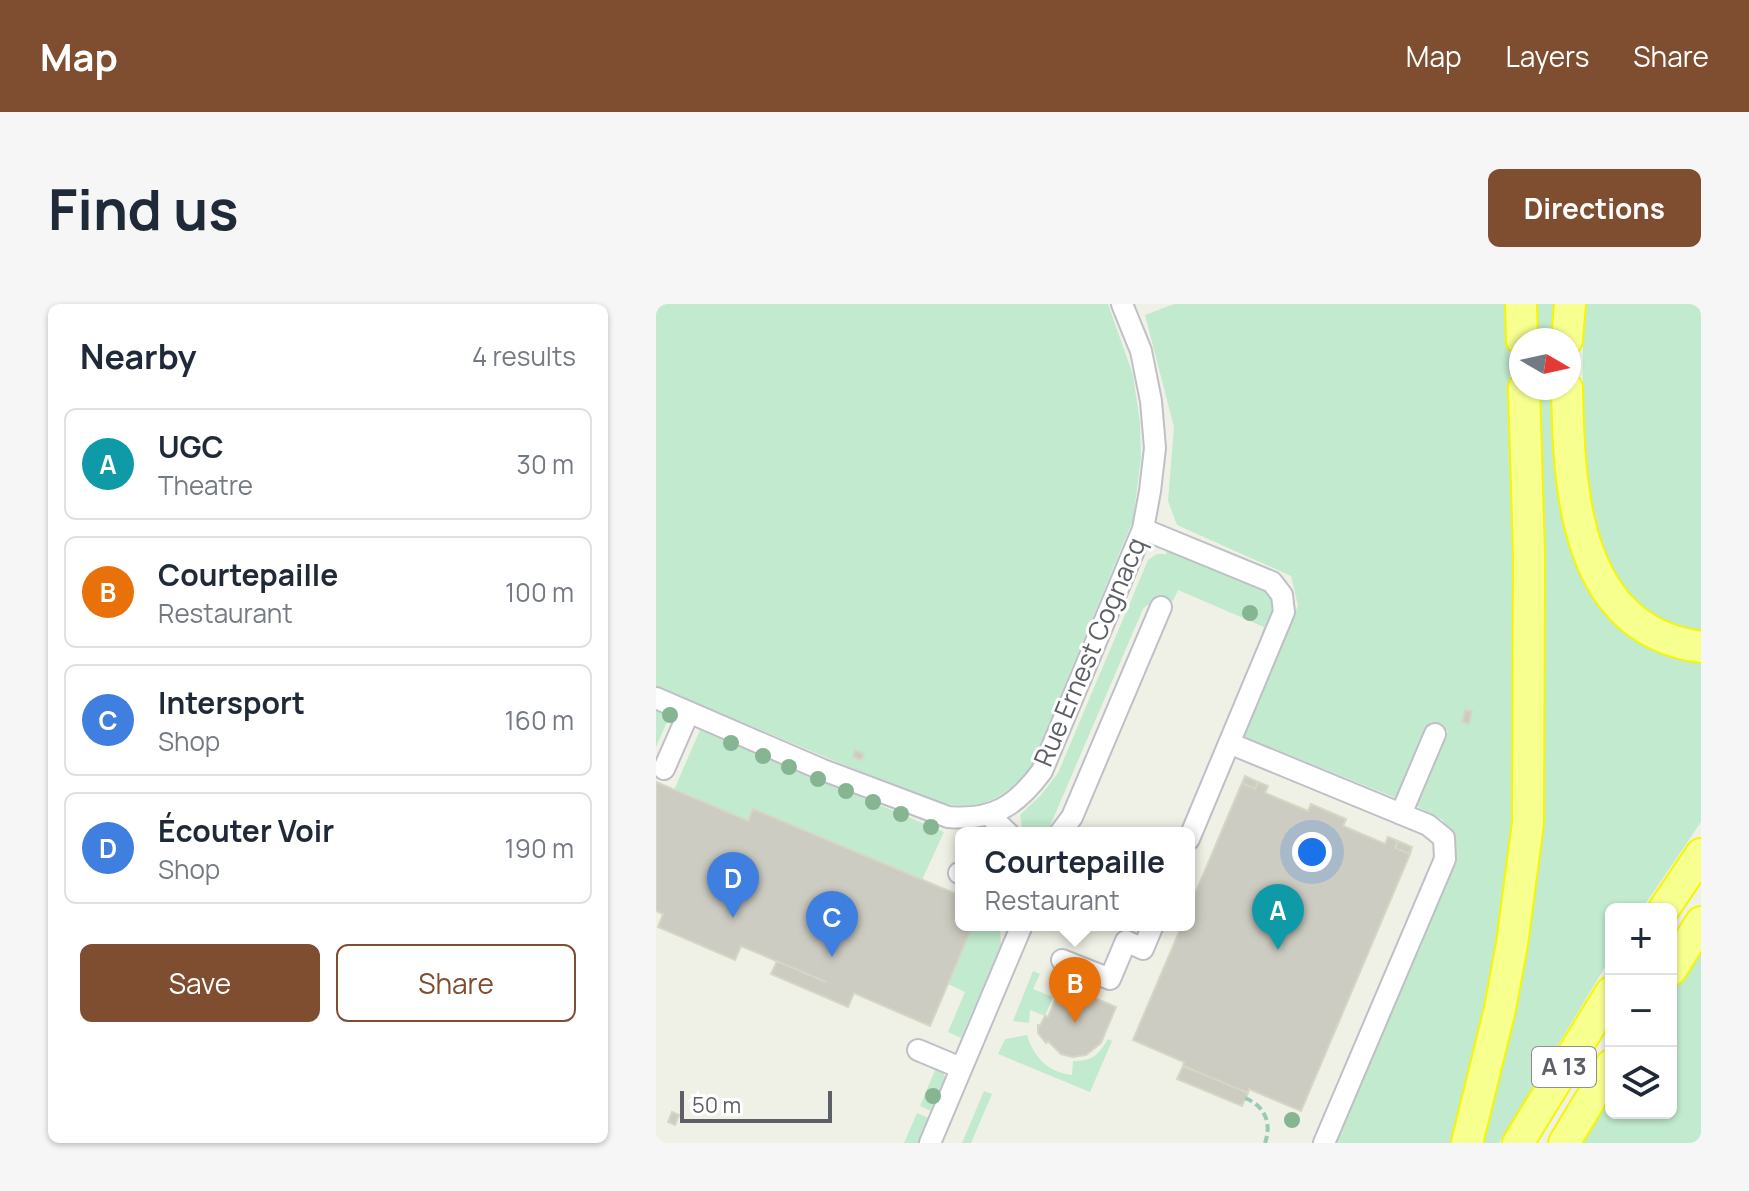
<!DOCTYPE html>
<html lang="en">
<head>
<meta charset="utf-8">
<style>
	:root { --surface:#fff; --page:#f6f6f7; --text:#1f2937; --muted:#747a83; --line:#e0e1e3; --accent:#7f4d30 }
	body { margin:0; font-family:Manrope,sans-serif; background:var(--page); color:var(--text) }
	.controls { position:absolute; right:24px; bottom:24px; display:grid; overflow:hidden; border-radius:12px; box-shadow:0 2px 6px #0004 }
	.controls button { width:72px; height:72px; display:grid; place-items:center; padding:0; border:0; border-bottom:2px solid var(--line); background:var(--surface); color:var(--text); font:40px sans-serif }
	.compass { position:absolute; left:853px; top:24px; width:72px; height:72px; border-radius:50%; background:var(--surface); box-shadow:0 2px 6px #0004; rotate:99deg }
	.scale { position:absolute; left:24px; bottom:20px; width:152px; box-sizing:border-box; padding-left:8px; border:4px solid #5d5f67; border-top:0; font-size:22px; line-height:28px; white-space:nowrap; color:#5d5f67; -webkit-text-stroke:6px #fff; paint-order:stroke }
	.you { position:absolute; left:656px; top:548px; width:28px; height:28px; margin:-20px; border:6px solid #fff; border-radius:50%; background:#1a73e8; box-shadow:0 0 0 12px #1a73e833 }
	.badge { display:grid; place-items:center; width:52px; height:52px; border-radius:50%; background:var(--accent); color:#fff; font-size:26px; font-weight:700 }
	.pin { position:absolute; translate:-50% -66px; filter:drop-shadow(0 2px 4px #0008) }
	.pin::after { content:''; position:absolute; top:42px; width:28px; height:24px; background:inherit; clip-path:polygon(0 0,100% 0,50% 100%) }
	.popup { position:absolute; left:299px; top:523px; width:240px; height:104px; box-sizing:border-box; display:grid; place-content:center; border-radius:12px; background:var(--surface); filter:drop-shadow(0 2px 6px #0005); font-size:26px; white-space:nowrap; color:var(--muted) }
	.popup b { font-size:30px; color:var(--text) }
	.popup::after { content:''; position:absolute; left:50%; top:100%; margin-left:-16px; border:16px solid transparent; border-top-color:var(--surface) }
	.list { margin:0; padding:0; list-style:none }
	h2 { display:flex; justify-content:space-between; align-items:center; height:104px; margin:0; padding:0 32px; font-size:34px }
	h2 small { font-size:26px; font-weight:400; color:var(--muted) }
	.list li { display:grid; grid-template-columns:52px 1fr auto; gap:24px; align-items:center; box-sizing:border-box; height:112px; margin:0 16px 16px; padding:0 16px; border:2px solid var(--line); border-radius:12px }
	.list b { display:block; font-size:30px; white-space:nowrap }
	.list p { margin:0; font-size:26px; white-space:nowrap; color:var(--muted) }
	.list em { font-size:26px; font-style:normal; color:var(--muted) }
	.actions { display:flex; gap:16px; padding:24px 32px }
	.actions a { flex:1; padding:18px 0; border:2px solid var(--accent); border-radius:12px; text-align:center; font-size:28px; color:var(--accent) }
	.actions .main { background:var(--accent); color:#fff }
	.icon { flex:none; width:44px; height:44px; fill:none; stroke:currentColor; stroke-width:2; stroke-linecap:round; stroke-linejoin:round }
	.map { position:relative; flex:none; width:1045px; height:839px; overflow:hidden; border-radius:12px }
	header { display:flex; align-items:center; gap:48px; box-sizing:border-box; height:112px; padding:0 40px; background:var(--accent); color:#fff }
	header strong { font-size:38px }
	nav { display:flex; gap:44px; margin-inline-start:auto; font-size:28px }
	.intro { display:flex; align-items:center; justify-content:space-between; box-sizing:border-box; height:192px; padding:0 48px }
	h1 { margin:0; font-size:56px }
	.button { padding:20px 36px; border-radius:12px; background:var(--accent); color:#fff; font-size:28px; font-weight:700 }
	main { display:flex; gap:48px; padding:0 48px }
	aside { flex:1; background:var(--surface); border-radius:12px; box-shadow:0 2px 6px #0004 }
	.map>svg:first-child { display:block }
	.green { fill:#c1eace }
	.building { fill:#ccccc2; stroke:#d6d6c4; stroke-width:2 }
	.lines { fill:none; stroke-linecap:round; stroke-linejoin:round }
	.minor-casing { stroke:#bfc0c7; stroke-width:24 }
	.highway-casing { stroke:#f5f700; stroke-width:34 }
	.path { stroke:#99cab8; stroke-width:4; stroke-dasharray:8 4; stroke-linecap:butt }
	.minor { stroke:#fff; stroke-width:20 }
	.highway { stroke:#f7ff8f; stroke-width:30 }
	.tree { fill:#86b592 }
	.labels { text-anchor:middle; stroke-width:6; stroke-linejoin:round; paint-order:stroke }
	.shield { fill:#fff; stroke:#8e8f95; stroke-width:2 }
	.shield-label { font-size:24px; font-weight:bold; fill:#5d5f67 }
	.street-label { font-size:26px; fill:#5d5f67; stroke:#fff }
</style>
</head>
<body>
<header>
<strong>Map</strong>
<nav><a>Map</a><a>Layers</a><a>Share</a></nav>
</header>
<div class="intro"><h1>Find us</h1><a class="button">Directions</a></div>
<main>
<aside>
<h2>Nearby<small>4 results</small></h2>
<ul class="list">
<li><span class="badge" style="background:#0f9aa8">A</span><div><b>UGC</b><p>Theatre</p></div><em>30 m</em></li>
<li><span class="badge" style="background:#e8710a">B</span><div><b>Courtepaille</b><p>Restaurant</p></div><em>100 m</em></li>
<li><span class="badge" style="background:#3f7fe0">C</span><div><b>Intersport</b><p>Shop</p></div><em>160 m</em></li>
<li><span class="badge" style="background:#3f7fe0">D</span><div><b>Écouter Voir</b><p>Shop</p></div><em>190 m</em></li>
</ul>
<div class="actions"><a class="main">Save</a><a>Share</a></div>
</aside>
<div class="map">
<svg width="1045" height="839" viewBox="0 0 1045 839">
	<rect width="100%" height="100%" fill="#f0f1e6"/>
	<path class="green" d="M 0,0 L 452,0 L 477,71 L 484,119 L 485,154 L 477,216 L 375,463 C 344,499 321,508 274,497 L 0,382 Z
		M 518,0 L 852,0 L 864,453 L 852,589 L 833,708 L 797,839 L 678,839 L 798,551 L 787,516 L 760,502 L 792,427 L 775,418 L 740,494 L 584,431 L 621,342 L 642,302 L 635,272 L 521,221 L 512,197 L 518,123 L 489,11 Z
		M 879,0 L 907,0 L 905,36 L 881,36 Z
		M 929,0 L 1045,0 L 1045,327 C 1011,324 978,300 960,272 C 924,214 924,68 929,0 Z
		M 882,84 L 906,84 L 934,271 L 1045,350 L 1045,518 L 986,605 L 955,605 L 955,653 L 843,839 L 823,839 L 885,507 L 887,416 Z
		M 512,244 L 610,287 L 619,301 L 611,338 L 604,335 L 608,323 L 522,286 L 517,297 C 504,294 497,296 487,305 L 391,529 L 367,529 L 364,511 L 385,491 L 402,469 L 492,256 L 501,250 L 510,250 Z
		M 0,405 L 14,411 L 0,443 Z
		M 44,426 L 288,528 L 266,576 L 97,506 L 92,517 L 18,486 Z
		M 317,621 L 344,621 L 345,641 L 305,734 L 292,728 L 309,688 L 292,680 Z
		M 1045,641 L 1045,839 L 923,839 L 955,787 L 955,809 L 1015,809 L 1015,689 Z
		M 377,667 L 384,670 L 377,685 L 397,693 L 389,712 L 374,706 L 373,719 L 357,717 Z
		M 371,731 C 378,754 392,768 416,771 L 417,757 C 436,757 442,752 452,735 L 456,737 L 434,788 L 342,750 L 349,735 Z
		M 280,764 L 288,770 L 290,776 L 277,808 L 264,802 Z
		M 328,787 L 336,790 L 315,839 L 306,839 Z
		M 261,809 L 273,814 L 262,839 L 248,839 Z"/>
	<path class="building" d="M 809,406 L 816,407 L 813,420 L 806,418 Z
		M 199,446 L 208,450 L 205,456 L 197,453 Z
		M 589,472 L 602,478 L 599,485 L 586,479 Z
		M 0,478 L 92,517 L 97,505 L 305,592 L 305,621 L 317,621 L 274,722 L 198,689 L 192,703 L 115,670 L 121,657 L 170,678 L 85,642 L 79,656 L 2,623 L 7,610 L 0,607 Z
		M 602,478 L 612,482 L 609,489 L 652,507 L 655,500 L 690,515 L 687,522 L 729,540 L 732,533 L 742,537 L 739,544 L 754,550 L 645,807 L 593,785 L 592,789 L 527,762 L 528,758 L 477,736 L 526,621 L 533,621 L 533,604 L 586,479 L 599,485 Z
		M 742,537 L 756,543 L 754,550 L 739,544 Z
		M 406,680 L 460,703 L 445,739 L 430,751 L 416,753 L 405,750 L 392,737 L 390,739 L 382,729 L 382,721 L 384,722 L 389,712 L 392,713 Z
		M 527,762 L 592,789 L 586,802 L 521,775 Z
		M 16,808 L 23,811 L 19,821 L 12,818 Z"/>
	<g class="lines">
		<g class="minor-casing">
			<path id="minor" d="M 487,225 L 616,278 L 626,291 L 628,308 L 533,535
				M 0,394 L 167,466 L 292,513 C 337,517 360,502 386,467 L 487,225 L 494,187 L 499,144 L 495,97 L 485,47 L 466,0
				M 573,439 L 772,521 L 788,534 L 789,555 L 668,839
				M 8,465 L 33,408
				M 745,510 L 779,430
				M 333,511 L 352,529
				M 404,529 L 416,513 L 505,303
				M 303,569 L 305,570
				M 406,656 L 454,675 L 470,637 L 487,645 L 497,621
				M 262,746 L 305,764
				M 274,839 L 366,621"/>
		</g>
		<g class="highway-casing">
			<path id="highway" d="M 865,0 L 866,36
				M 911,36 L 914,0
				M 911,84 C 913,185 918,326 1045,343
				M 1008,605 L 1045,550
				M 1015,666 L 1045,618
				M 811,839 L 844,705 L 856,640 L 872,519 L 873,251 L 868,84
				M 862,839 L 955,688
				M 908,839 L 955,761"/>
		</g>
		<path class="path" d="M 589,794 C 609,802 616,819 609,839"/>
		<use href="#minor" class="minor"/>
		<use href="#highway" class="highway"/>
	</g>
	<g class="tree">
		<circle cx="594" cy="309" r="8"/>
		<circle cx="14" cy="411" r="8"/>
		<circle cx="75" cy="439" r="8"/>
		<circle cx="107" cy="452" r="8"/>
		<circle cx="133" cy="463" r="8"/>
		<circle cx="162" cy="475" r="8"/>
		<circle cx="190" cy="487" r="8"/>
		<circle cx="217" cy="498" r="8"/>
		<circle cx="245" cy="510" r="8"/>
		<circle cx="275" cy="523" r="8"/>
		<circle cx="277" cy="792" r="8"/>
		<circle cx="636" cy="816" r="8"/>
	</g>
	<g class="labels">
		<rect class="shield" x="876" y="743" width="64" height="40" rx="6"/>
		<g class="shield-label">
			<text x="908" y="771">A 13</text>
		</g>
		<g class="street-label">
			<text transform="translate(434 348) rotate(-67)" y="9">Rue Ernest Cognacq</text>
		</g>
	</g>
</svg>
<div class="controls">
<button>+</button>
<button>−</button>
<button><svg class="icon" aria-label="layers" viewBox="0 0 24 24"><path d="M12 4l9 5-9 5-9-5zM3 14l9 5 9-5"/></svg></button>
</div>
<svg class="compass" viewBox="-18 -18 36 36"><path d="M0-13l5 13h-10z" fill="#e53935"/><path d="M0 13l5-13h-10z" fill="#747a83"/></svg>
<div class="scale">50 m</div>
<div class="you"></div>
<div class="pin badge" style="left:622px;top:646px;background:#0f9aa8">A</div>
<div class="pin badge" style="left:419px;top:719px;background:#e8710a">B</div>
<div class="popup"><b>Courtepaille</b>Restaurant</div>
<div class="pin badge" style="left:176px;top:653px;background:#3f7fe0">C</div>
<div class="pin badge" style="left:77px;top:614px;background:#3f7fe0">D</div>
</div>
</main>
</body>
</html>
